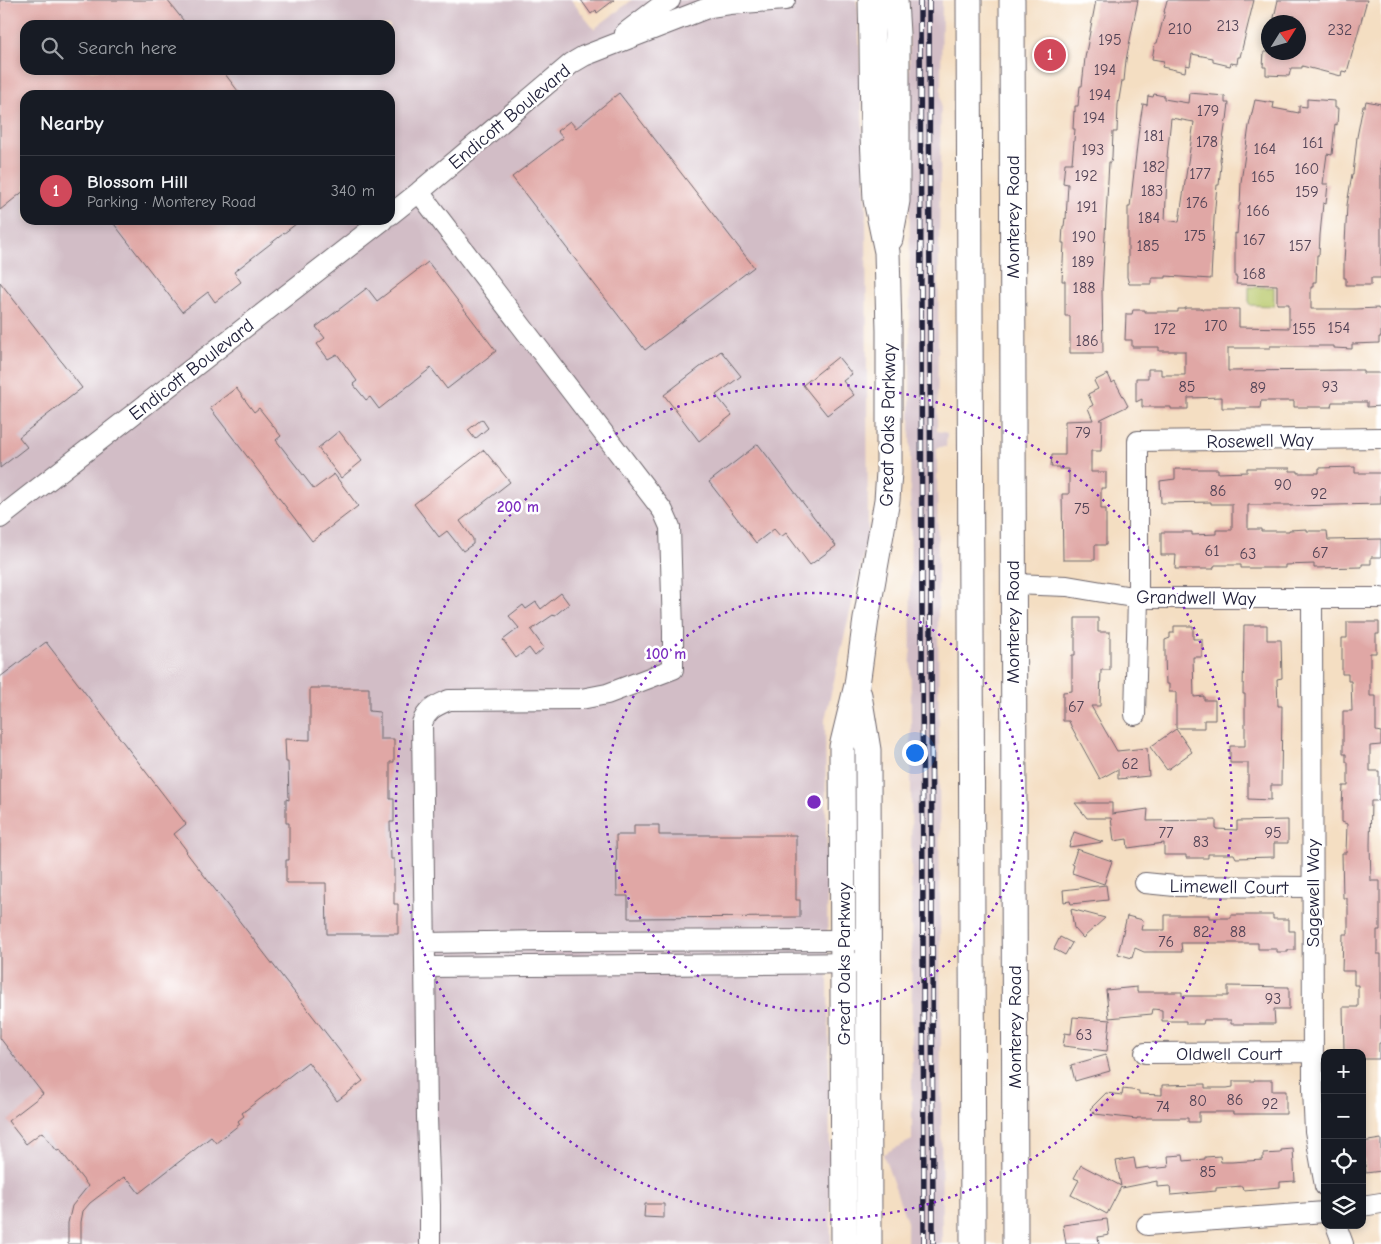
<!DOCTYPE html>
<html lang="en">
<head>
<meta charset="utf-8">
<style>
	:root { --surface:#171b24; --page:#242831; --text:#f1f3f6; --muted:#9ea1a6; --line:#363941; --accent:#d1495b }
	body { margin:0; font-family:"Comic Neue",sans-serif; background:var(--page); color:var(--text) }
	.controls { position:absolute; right:15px; bottom:15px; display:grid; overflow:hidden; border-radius:10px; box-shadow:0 2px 8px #0003 }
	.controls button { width:45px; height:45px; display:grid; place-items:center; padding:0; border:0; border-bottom:1px solid var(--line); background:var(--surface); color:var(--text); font:25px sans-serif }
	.compass { position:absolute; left:1261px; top:15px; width:45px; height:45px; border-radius:50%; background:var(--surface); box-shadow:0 2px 8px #0003; rotate:53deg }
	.you { position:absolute; left:914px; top:752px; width:18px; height:18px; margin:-12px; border:4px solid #fff; border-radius:50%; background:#1a73e8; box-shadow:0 0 0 8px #1a73e833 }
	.badge { display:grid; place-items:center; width:32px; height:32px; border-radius:50%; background:var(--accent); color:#fff; font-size:16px; font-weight:700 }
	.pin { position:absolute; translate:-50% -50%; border:2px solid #fff; box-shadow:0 1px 5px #0006 }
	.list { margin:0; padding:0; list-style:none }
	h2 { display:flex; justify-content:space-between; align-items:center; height:65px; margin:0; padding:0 20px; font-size:21px }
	h2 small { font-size:16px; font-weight:400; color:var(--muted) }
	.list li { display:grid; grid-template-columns:32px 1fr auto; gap:15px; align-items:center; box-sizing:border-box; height:70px; padding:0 20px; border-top:1px solid var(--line) }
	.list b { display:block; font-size:19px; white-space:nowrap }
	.list p { margin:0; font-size:16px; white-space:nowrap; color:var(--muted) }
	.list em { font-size:16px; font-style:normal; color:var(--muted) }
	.icon { flex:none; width:28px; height:28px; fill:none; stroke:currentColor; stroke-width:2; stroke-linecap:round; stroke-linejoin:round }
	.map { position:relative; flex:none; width:1381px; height:1244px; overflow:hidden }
	.search { position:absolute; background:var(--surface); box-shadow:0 2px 8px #0003; left:20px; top:20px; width:375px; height:55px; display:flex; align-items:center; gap:12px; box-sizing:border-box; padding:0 18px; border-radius:15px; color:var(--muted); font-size:19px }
	.panel { position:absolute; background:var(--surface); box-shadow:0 2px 8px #0003; left:20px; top:90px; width:375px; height:135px; border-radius:15px }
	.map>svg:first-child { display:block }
	.industrial { fill:#d2bdc6; fill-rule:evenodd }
	.green { fill:#b8c76a; stroke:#6d7452 }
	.building { fill:#e0a7a5; fill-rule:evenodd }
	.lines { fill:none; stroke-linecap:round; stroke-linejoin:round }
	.minor-casing { stroke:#6c646a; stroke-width:22 }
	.major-casing { stroke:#6c646a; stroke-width:27 }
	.minor { stroke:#fff; stroke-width:20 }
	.major { stroke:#fff; stroke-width:25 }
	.rail-casing { stroke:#22223b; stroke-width:5.5 }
	.rail { stroke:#fff; stroke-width:4; stroke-dasharray:11; stroke-linecap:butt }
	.ring { fill:none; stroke:#7b2cbf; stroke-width:2.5; stroke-dasharray:2.5 5 }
	.labels { text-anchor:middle; stroke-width:5; stroke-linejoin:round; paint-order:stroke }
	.number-label { font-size:16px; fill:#524356 }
	.street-label { font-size:19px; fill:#22223b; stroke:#fff }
	.centre { fill:#7b2cbf; stroke:#fff; stroke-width:2.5 }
	.ring-label { font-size:15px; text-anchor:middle; font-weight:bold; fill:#7b2cbf; stroke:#fff; stroke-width:5; stroke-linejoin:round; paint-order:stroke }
</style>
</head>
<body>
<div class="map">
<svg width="1381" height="1244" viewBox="0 0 1381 1244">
	<rect width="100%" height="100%" fill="#fff"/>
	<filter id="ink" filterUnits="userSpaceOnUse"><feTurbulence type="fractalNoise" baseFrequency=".02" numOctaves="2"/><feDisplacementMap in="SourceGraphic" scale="10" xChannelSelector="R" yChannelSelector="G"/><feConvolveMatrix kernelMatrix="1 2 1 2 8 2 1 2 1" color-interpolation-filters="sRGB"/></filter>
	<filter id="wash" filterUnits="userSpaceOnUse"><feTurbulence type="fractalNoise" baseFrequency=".0096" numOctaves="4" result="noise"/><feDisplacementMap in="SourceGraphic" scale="20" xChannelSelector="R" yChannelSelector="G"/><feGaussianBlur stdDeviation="1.12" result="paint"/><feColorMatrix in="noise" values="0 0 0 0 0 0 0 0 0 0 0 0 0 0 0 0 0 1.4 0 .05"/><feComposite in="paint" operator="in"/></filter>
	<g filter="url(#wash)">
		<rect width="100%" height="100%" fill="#f4dec2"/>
		<path class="industrial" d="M 0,0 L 571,0 L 594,29 L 632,0 L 856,0 L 858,9 L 866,210 L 868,535 L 825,719 L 831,1244 L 0,1244 ZM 25,25 L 390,25 L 390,70 L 25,70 ZM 25,95 L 390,95 L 390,220 L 25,220 Z
			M 909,0 L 942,0 L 937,431 L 947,433 L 946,447 L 937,447 L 942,1244 L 907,1244 L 907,1222 L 883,1154 L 912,1140 Z"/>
		<path class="green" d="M 1249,287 L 1274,287 L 1274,306 L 1249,305 Z"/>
		<g id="blocks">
			<path class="building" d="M 0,0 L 167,0 L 187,25 L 25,25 L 25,70 L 222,70 L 241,95 L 25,95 L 25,190 L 0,210 Z
				M 581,0 L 614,0 L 597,13 L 596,10 L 591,14 Z
				M 1096,0 L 1138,0 L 1126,60 L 1124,81 L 1122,81 L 1118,105 L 1117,132 L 1113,132 L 1112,157 L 1111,162 L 1109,162 L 1102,291 L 1103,353 L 1070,353 L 1070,316 L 1065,316 L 1065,281 L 1062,281 L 1064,243 L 1062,243 L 1063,226 L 1064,226 L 1065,218 L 1066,219 L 1068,184 L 1063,183 L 1065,163 L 1072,163 L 1075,129 L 1073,129 L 1074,111 L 1075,112 L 1075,106 L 1078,106 L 1080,86 L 1082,86 L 1085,58 Z
				M 1167,0 L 1254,0 L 1240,57 L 1238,57 L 1237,64 L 1231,63 L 1230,66 L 1213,62 L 1213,58 L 1192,54 L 1190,66 L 1186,65 L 1185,72 L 1162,67 L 1164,61 L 1152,59 L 1155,43 L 1157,43 L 1165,12 L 1164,12 Z
				M 1278,0 L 1367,0 L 1347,72 L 1342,71 L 1341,76 L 1302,66 L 1302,68 L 1291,68 L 1289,76 L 1266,75 L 1266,67 L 1263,67 L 1264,52 L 1298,52 L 1298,22 L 1273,22 Z
				M 619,93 L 754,267 L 645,350 L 512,177 L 563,138 L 557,131 L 570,121 L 576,128 Z
				M 1189,93 L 1225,96 L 1225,103 L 1229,103 L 1227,120 L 1226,120 L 1220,159 L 1221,165 L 1219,185 L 1217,185 L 1214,218 L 1211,279 L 1166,276 L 1166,278 L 1152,278 L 1152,284 L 1129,284 L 1127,277 L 1127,263 L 1128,263 L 1128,207 L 1130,207 L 1139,128 L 1143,104 L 1147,105 L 1148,96 L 1153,97 L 1154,94 L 1164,96 L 1164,99 L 1188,103 ZM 1171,118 L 1194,122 L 1179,222 L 1165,220 L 1168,157 L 1167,157 Z
				M 1307,99 L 1335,101 L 1335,108 L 1338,108 L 1337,125 L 1335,124 L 1332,155 L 1327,154 L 1323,184 L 1328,184 L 1326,204 L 1323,203 L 1320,235 L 1319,255 L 1317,255 L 1316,282 L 1313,282 L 1313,287 L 1311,287 L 1311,309 L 1356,309 L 1378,308 L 1378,309 L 1381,309 L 1381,337 L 1379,337 L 1379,343 L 1352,344 L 1352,349 L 1334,348 L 1334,346 L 1270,346 L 1270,348 L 1228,348 L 1228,371 L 1348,370 L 1363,370 L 1363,373 L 1381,373 L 1381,406 L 1367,407 L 1367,402 L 1332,402 L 1331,407 L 1294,407 L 1294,401 L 1261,401 L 1260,408 L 1222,408 L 1222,397 L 1188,398 L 1188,409 L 1171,409 L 1171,407 L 1142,407 L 1142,399 L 1136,402 L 1136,378 L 1148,378 L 1148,369 L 1161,369 L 1161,375 L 1185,375 L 1185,351 L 1159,351 L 1159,347 L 1132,347 L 1132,340 L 1125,340 L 1126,314 L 1132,314 L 1133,310 L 1145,310 L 1145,312 L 1178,312 L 1178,309 L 1185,309 L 1185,308 L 1202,308 L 1202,309 L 1239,309 L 1239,327 L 1289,328 L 1289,304 L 1277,304 L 1277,285 L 1236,284 L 1237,277 L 1235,277 L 1235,233 L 1237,234 L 1239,206 L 1240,206 L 1241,182 L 1249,126 L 1255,100 L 1274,103 L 1273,108 L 1299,113 L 1299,106 L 1307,107 Z
				M 1366,101 L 1381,104 L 1381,158 L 1380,168 L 1381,169 L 1381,278 L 1371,278 L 1371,285 L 1346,285 L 1346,278 L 1344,278 L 1344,263 L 1347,205 L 1352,174 L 1353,174 L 1357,137 L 1363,106 L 1365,106 Z
				M 111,220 L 301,220 L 234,272 L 241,282 L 215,302 L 208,292 L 182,312 Z
				M 428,262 L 496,351 L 447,389 L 431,368 L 379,409 L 370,397 L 366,400 L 353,384 L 357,381 L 337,354 L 328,359 L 317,344 L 325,338 L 316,327 L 367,288 L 377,301 Z
				M 0,282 L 82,388 L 19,437 L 27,447 L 0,468 Z
				M 721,351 L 741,376 L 716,395 L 732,415 L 699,441 L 664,395 Z
				M 838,357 L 852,374 L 843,381 L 854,395 L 827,415 L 803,385 Z
				M 1108,374 L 1112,383 L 1115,381 L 1128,406 L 1099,420 L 1102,420 L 1101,451 L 1091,451 L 1091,472 L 1106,472 L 1106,488 L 1101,488 L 1101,509 L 1106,509 L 1106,545 L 1095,545 L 1095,560 L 1063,560 L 1062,494 L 1069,494 L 1069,469 L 1059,469 L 1059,467 L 1051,467 L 1052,455 L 1065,455 L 1065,421 L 1093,420 L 1088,408 L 1093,405 L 1088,394 L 1098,389 L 1094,381 Z
				M 236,388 L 254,412 L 259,408 L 281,436 L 276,440 L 314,489 L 334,474 L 358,506 L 312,541 L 210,408 Z
				M 482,419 L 488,428 L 475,439 L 468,430 Z
				M 339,431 L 362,461 L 341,478 L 318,448 Z
				M 758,444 L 836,546 L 810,565 L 786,533 L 781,537 L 774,529 L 756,543 L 709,482 Z
				M 484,450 L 510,482 L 460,521 L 473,539 L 473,544 L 463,551 L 447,531 L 439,537 L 414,504 Z
				M 1355,467 L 1355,473 L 1381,473 L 1381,504 L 1290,506 L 1290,505 L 1248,505 L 1248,529 L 1261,529 L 1261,531 L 1289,531 L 1289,530 L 1307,529 L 1307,531 L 1327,531 L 1328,540 L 1381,539 L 1381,557 L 1371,557 L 1371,564 L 1362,564 L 1362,567 L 1314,568 L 1314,564 L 1285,565 L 1285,568 L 1241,568 L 1241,565 L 1215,565 L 1213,569 L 1175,569 L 1176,555 L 1161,555 L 1161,532 L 1192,532 L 1192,535 L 1216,534 L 1216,530 L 1232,530 L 1232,504 L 1211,504 L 1211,502 L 1161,503 L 1160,481 L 1175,479 L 1175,469 L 1218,469 L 1218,473 L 1247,472 L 1247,468 L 1290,468 L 1290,471 L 1298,471 L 1298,473 L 1319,473 L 1319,468 Z
				M 561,593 L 569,604 L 554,616 L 553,615 L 531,630 L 544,648 L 535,656 L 529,648 L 516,658 L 503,640 L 519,628 L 509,616 L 523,605 L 526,609 L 536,602 L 541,609 Z
				M 1075,618 L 1098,618 L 1098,632 L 1110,632 L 1110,670 L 1101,670 L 1100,706 L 1091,706 L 1117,751 L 1147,748 L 1149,776 L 1118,779 L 1118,769 L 1100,779 L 1071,726 L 1069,721 L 1063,721 L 1063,692 L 1072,691 L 1072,655 L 1075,655 Z
				M 1347,622 L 1379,622 L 1379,634 L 1376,634 L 1376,653 L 1370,653 L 1370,696 L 1376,696 L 1376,731 L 1381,732 L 1381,745 L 1370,746 L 1370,771 L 1379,771 L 1379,800 L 1377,800 L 1377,801 L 1371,801 L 1370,845 L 1371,881 L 1380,881 L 1380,930 L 1377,930 L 1377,954 L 1381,954 L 1381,1043 L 1379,1043 L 1379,1059 L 1362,1059 L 1362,1053 L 1347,1053 L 1347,1050 L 1344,1050 L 1343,1007 L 1358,1007 L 1358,985 L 1354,985 L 1354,971 L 1342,971 L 1343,934 L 1348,934 L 1348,905 L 1347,905 L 1347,898 L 1343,898 L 1342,853 L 1346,853 L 1347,824 L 1342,822 L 1342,806 L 1343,786 L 1348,786 L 1348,762 L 1346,762 L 1346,754 L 1343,754 L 1343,711 L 1352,711 L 1351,681 L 1348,681 L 1348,674 L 1342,674 L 1342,638 L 1347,638 Z
				M 1244,625 L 1267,625 L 1267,640 L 1281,640 L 1282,678 L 1277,679 L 1278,706 L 1282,706 L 1281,785 L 1271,785 L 1271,800 L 1248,799 L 1248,763 L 1230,763 L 1230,746 L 1245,746 L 1245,694 L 1243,694 Z
				M 1174,626 L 1193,626 L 1193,639 L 1202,639 L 1202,657 L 1193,657 L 1194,697 L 1204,696 L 1204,700 L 1215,700 L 1215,720 L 1204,720 L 1204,728 L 1176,728 L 1176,692 L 1169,692 L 1169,684 L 1166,684 L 1165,656 L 1165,640 L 1170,638 L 1170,633 L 1174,633 Z
				M 46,642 L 186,824 L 174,834 L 187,851 L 186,852 L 363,1081 L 337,1101 L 308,1062 L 242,1113 L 244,1116 L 238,1121 L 240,1124 L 216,1143 L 211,1137 L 139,1193 L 129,1180 L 128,1181 L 124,1177 L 90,1203 L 83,1211 L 81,1222 L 81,1244 L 68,1244 L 68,1223 L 72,1206 L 88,1186 L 60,1150 L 57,1151 L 42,1132 L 26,1144 L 8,1121 L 43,1094 L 0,1038 L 0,677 Z
				M 310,688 L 369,688 L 369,711 L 380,712 L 380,739 L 394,739 L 394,762 L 390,762 L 390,799 L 394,799 L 394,822 L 390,822 L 391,859 L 394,859 L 394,904 L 398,904 L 398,934 L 327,934 L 326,883 L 286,883 L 286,860 L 289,860 L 289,823 L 286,823 L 286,799 L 289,800 L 288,762 L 286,762 L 285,739 L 310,740 Z
				M 1176,729 L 1192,752 L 1167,770 L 1150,747 Z
				M 1075,803 L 1112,803 L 1112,814 L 1148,809 L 1147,821 L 1216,820 L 1216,829 L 1237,830 L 1237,821 L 1288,820 L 1288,843 L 1274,843 L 1274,857 L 1236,858 L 1234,854 L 1208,854 L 1208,858 L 1186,858 L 1186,855 L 1164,855 L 1164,843 L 1128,848 L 1127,839 L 1114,841 L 1111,818 L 1087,818 Z
				M 634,825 L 659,825 L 659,835 L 796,835 L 796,900 L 800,900 L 800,917 L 628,918 L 628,896 L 617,896 L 616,835 L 634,835 Z
				M 1074,832 L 1103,842 L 1069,847 Z
				M 1077,849 L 1112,861 L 1104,884 L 1072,873 L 1074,865 L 1072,864 Z
				M 1106,885 L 1108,900 L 1071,904 L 1070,901 L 1064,902 L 1063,890 Z
				M 1071,909 L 1105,918 L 1083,938 L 1074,928 Z
				M 1165,915 L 1209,915 L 1209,918 L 1231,918 L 1231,915 L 1273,915 L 1273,919 L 1289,919 L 1289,931 L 1295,931 L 1295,950 L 1288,950 L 1288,952 L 1277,952 L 1277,949 L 1258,949 L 1258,943 L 1181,943 L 1182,952 L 1144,952 L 1135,948 L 1132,958 L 1118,954 L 1127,916 L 1143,920 L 1141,930 L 1165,930 Z
				M 1060,937 L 1072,943 L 1065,955 L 1054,949 Z
				M 1228,986 L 1289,987 L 1289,1009 L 1274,1009 L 1275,1024 L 1231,1024 L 1231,1020 L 1204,1020 L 1203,1024 L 1186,1024 L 1186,1021 L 1162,1021 L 1162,1010 L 1153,1009 L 1152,1014 L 1109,1018 L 1106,990 L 1137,987 L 1137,992 L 1182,992 L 1182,996 L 1228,996 Z
				M 1073,1017 L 1110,1020 L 1107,1051 L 1063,1046 L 1065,1033 L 1071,1034 Z
				M 1106,1055 L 1110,1071 L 1075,1081 L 1071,1065 Z
				M 1254,1080 L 1272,1080 L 1272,1091 L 1286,1091 L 1286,1114 L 1233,1114 L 1233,1112 L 1199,1112 L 1199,1122 L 1188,1122 L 1188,1118 L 1137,1118 L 1137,1119 L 1095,1114 L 1090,1109 L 1106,1093 L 1122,1095 L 1123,1089 L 1139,1091 L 1139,1094 L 1162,1095 L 1162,1085 L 1205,1084 L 1205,1088 L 1227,1088 L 1233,1087 L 1233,1081 L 1254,1081 Z
				M 1381,1139 L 1381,1171 L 1366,1173 L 1364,1158 L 1362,1158 L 1362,1142 Z
				M 1293,1149 L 1295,1181 L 1280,1182 L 1280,1187 L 1243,1190 L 1242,1186 L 1216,1188 L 1216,1191 L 1171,1195 L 1170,1186 L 1157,1187 L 1157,1181 L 1122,1188 L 1121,1187 L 1107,1214 L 1071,1195 L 1079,1180 L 1074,1178 L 1081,1165 L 1121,1186 L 1116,1161 L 1134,1158 L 1136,1169 L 1149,1167 L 1149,1169 L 1169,1167 L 1168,1156 L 1183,1155 L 1184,1161 L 1205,1159 L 1205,1157 L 1220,1156 L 1221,1162 L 1232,1162 L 1263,1160 L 1263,1154 L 1281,1153 L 1281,1150 Z
				M 645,1204 L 664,1204 L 664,1218 L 644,1217 Z
				M 1107,1219 L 1109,1235 L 1098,1237 L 1099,1244 L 1066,1244 L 1063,1225 Z"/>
		</g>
	</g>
	<g filter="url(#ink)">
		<use href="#blocks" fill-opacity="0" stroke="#6c646a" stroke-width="1"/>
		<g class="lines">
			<g class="minor-casing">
				<path id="minor" d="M 625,33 L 663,4 L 670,0
					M 419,192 L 663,511 L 670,527 L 673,632 L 673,669 L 607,694 L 581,699 L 449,700 C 436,706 427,709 422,723 L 427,1117 L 430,1205 L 430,1244
					M 390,215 L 419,192 L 572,63 L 584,56 L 710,7 L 730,4 L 785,0
					M 0,518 L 383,220
					M 1012,584 L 1067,586 L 1138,598 L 1381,598
					M 1312,598 L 1313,1090 L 1315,1131 L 1325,1186
					M 1135,715 L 1138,598 L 1138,441 L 1381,438
					M 1145,883 L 1175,886 L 1312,887
					M 425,943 L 543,941 L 857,940
					M 425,967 C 573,965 721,965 868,963
					M 1145,1053 L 1312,1052
					M 1362,1206 L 1381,1203
					M 1147,1225 L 1325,1212
					M 1336,1225 L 1343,1244"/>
			</g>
			<g class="major-casing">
				<path id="major" d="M 969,0 L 973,1244
					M 1012,0 L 1015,1244
					M 890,239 L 897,201 L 897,34 L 895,0
					M 859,695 L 868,750 L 869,1244
					M 844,1244 L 842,747 L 857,685 L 866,619 L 887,500 L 889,472 L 889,331 L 887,252 L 876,200 L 873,137 L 872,44 L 871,0"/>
			</g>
			<use href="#minor" class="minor"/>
			<use href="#major" class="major"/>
			<g class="rail-casing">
				<path id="rail" d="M 920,0 L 924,1244
					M 929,0 L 933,1244"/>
			</g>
			<use href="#rail" class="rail"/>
		</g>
	</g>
	<g class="ring">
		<circle cx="814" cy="802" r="209"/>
		<circle cx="814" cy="802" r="418"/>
	</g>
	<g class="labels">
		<g class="number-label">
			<text x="1228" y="31">213</text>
			<text x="1180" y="34">210</text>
			<text x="1340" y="35">232</text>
			<text x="1110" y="45">195</text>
			<text x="1105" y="75">194</text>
			<text x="1100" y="100">194</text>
			<text x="1208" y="116">179</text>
			<text x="1094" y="123">194</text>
			<text x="1154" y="141">181</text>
			<text x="1207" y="147">178</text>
			<text x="1313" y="148">161</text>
			<text x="1265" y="154">164</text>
			<text x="1093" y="155">193</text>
			<text x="1154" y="172">182</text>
			<text x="1307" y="174">160</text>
			<text x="1200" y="179">177</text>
			<text x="1086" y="181">192</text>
			<text x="1263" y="182">165</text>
			<text x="1152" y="196">183</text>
			<text x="1307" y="197">159</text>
			<text x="1197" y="208">176</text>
			<text x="1087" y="212">191</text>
			<text x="1258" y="216">166</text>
			<text x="1149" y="223">184</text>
			<text x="1195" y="241">175</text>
			<text x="1084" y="242">190</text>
			<text x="1254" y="245">167</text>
			<text x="1148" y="251">185</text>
			<text x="1300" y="251">157</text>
			<text x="1083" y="267">189</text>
			<text x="1254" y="279">168</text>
			<text x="1084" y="293">188</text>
			<text x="1216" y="331">170</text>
			<text x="1339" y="333">154</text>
			<text x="1165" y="334">172</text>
			<text x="1304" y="334">155</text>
			<text x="1087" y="346">186</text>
			<text x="1187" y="392">85</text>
			<text x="1330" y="392">93</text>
			<text x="1258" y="393">89</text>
			<text x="1083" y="438">79</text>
			<text x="1283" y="490">90</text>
			<text x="1218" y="496">86</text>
			<text x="1319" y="499">92</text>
			<text x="1082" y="514">75</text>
			<text x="1212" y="556">61</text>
			<text x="1320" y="558">67</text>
			<text x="1248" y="559">63</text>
			<text x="1076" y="712">67</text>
			<text x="1130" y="769">62</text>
			<text x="1166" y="838">77</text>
			<text x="1273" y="838">95</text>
			<text x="1201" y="847">83</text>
			<text x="1201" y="937">82</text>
			<text x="1238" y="937">88</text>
			<text x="1166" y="947">76</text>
			<text x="1273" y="1004">93</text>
			<text x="1084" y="1040">63</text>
			<text x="1235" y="1105">86</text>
			<text x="1198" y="1106">80</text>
			<text x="1270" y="1109">92</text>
			<text x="1163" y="1112">74</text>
			<text x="1208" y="1177">85</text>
		</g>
		<g class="street-label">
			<text transform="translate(509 116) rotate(-40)" y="7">Endicott Boulevard</text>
			<text transform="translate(1012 217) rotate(-90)" y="7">Monterey Road</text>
			<text transform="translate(191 369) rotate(-38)" y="7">Endicott Boulevard</text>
			<text transform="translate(887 425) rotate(-89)" y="7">Great Oaks Parkway</text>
			<text transform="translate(1260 440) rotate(-1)" y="7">Rosewell Way</text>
			<text transform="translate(1196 597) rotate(1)" y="7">Grandwell Way</text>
			<text transform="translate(1012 622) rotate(-90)" y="7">Monterey Road</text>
			<text transform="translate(1229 886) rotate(1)" y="7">Limewell Court</text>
			<text transform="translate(1312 893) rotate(-90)" y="7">Sagewell Way</text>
			<text transform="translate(843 964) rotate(-90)" y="7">Great Oaks Parkway</text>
			<text transform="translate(1014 1027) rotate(-90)" y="7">Monterey Road</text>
			<text x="1229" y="1060">Oldwell Court</text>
		</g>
	</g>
	<circle cx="814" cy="802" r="8" class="centre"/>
	<g class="ring-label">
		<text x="518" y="512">200 m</text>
		<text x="666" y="659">100 m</text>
	</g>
</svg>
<div class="controls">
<button>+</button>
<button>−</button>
<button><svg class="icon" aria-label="locate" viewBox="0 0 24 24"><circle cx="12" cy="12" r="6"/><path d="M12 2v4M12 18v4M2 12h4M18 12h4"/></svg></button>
<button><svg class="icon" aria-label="layers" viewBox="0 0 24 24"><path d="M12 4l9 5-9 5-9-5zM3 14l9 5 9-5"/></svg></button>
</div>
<svg class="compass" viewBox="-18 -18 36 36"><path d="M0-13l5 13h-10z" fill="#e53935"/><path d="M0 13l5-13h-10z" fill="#9ea1a6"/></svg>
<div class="you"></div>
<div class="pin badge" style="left:1050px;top:55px">1</div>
<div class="search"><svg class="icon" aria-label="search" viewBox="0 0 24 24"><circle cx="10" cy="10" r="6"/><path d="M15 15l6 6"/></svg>Search here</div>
<section class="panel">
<h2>Nearby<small></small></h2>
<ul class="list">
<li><span class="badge">1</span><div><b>Blossom Hill</b><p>Parking · Monterey Road</p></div><em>340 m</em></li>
</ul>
</section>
</div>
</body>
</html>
